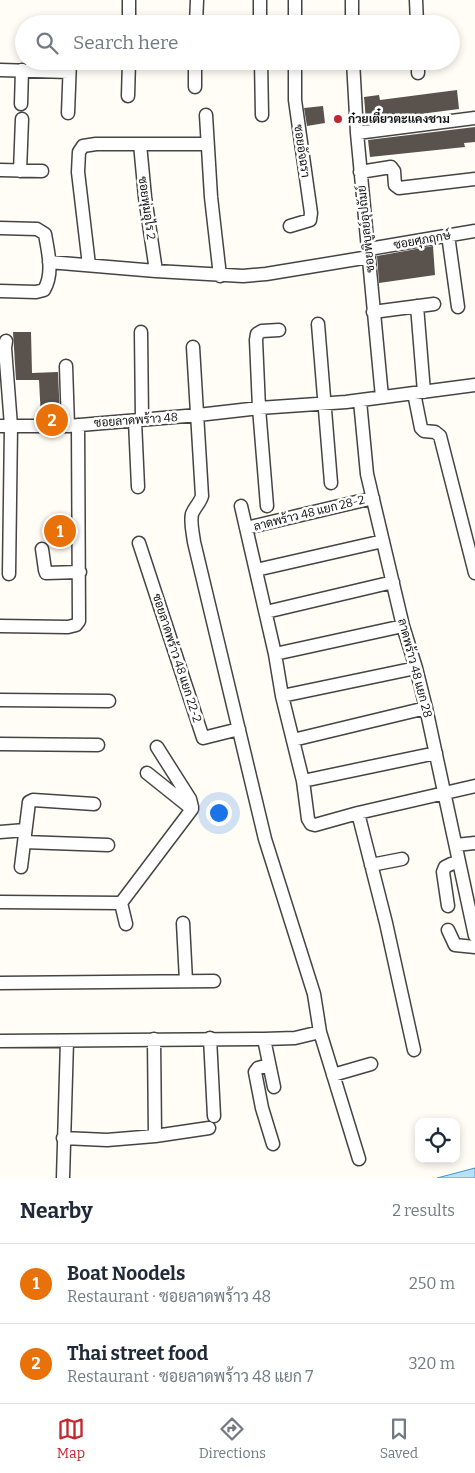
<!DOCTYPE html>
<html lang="en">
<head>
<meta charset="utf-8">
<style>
	:root { --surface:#fff; --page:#f6f6f7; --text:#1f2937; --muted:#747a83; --line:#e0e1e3; --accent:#c4262e }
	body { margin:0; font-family:Bitter,Sarabun,serif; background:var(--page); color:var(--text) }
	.controls { position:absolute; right:15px; bottom:15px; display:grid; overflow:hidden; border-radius:10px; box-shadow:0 2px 8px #0003 }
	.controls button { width:45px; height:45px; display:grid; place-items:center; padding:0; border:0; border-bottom:1px solid var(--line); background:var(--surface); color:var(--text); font:25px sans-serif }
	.you { position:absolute; left:218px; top:812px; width:18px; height:18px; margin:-12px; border:4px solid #fff; border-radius:50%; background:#1a73e8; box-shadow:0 0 0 8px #1a73e833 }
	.badge { display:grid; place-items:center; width:32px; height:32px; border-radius:50%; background:var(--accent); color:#fff; font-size:16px; font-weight:700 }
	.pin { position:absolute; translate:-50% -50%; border:2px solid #fff; box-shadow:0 1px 5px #0006 }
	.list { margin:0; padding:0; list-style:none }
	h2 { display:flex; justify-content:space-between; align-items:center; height:65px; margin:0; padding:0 20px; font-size:21px }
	h2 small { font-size:16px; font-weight:400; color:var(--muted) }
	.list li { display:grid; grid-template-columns:32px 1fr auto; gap:15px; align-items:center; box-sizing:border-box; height:80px; padding:0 20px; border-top:1px solid var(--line) }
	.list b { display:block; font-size:19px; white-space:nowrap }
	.list p { margin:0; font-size:16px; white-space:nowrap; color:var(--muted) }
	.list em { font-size:16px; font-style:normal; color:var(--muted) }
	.icon { flex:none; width:28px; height:28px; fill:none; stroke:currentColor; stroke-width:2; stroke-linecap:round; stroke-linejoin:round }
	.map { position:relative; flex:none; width:475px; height:1178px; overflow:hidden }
	.search { position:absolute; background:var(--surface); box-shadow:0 2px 8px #0003; left:15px; right:15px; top:15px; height:55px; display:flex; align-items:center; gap:12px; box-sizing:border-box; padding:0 18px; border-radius:28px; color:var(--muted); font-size:19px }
	.sheet { height:225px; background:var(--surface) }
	nav { display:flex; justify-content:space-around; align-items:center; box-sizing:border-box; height:70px; border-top:1px solid var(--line); background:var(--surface); font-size:14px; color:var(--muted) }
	nav a { display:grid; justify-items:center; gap:2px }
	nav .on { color:var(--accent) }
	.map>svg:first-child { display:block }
	.water { fill:#b9e0f7; stroke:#3f96cf }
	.building { fill:#5a524d }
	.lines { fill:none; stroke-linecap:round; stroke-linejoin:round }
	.minor-casing { stroke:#444; stroke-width:15 }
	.minor { stroke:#fff; stroke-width:12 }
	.poi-dot { fill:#c4262e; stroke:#fff; stroke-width:2 }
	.labels { text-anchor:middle; stroke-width:5; stroke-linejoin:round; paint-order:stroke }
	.poi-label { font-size:12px; font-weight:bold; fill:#111; stroke:#fff; text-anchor:start }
	.street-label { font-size:12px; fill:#111; stroke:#fff }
</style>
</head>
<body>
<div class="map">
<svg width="475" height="1178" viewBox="0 0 475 1178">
	<rect width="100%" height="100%" fill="#fffdf5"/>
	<path class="water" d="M 475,1168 L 475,1178 L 437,1178 Z"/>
	<path class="building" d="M 457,90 L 459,109 L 366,121 L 364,97 L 379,95 L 380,100 Z
		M 323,106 L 325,123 L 307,126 L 304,108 Z
		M 475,127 L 475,142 L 464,143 L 465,147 L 370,157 L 368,140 Z
		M 433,246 L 435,275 L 379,283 L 377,256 Z
		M 13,332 L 31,332 L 32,373 L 58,372 L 60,418 L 41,418 L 39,380 L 16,380 Z"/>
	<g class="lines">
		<g class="minor-casing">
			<path id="minor" d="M 260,0 L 260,24
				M 295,0 L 295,24
				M 352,0 L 352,24
				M 416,0 L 417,24
				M 129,24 L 129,0
				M 196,24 L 197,0
				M 261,61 L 262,115
				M 353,61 L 357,133 L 382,397
				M 418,61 L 418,73
				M 0,70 L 69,72
				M 195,87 L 195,61
				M 128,96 L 129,61
				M 21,104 L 22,70
				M 68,113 L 70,61
				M 206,115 L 211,197 L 220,276
				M 357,133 L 475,118
				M 140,144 L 145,197 L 156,271
				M 0,170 L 42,171
				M 20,171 L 22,119
				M 360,172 L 391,167 L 394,171 L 395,185 L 399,188 L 475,179
				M 290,226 L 310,220 L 311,213 L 295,100 L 295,61
				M 0,228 L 37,229 L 45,234 C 48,252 54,273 44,290 L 36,292 L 0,291
				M 448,235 L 458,307
				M 369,249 L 475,231
				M 49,262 L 156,271 L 243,276 L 266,274 L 369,257
				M 89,265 L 78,172 L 79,152 L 83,146 L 96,144 L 207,144
				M 417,306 L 424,392
				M 373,312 L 434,304
				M 318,324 L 331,483
				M 141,332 L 142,420
				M 6,341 L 5,348 L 11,426 L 9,574
				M 193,347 L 202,496 C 200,503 194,508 192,514 C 190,523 193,533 194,542 L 265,839 L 314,994 L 320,1032 L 359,1159
				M 66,366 L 68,426
				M 414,393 L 421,428 L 424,431 L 435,432 L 440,436 L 475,573
				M 360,401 L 367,474 L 403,626 L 416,668 L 426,708 L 475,936
				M 135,421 L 138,487
				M 0,426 L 68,426 L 198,415 L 259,408 L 346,402 L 475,385
				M 241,506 L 275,654 L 282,696 L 303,781 L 308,819 L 311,824 L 315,825 L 358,813 L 475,786
				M 267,506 L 259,408 L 256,340 L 257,334 L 262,331 L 279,330
				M 246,528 L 373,498
				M 139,543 L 203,738 L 239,729
				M 42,549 L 45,570 L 46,573 L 80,572
				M 256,570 L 383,541
				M 266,612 L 393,582
				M 0,626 L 68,627 L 76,625 L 79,621 L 78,425
				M 275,654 L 403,626
				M 282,696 L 416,668
				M 0,700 L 109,701
				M 293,740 L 426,708
				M 0,744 L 98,745
				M 157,747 L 190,799 L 192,807
				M 303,781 L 436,753
				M 358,813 L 386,923 L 414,1050
				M 0,832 L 25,830
				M 24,842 L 108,845
				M 456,845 L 475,843
				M 371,865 L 402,859
				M 21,867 L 29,802 L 33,800 L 94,804
				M 0,902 L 121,903 L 192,809 L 147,773
				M 121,903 L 126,924
				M 448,906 L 443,872 L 445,867 L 451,864 L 459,862
				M 183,923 L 186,981
				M 448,930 L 455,945 L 475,947
				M 0,983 L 214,981
				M 210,1038 L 214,1116
				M 154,1039 L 155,1136
				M 264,1039 L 274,1087
				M 0,1041 L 264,1039 L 295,1038 L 320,1032
				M 269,1065 L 258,1068 L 255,1072 L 262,1108 L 273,1144
				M 333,1075 L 371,1064
				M 63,1138 L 107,1140 L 155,1136 L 209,1128
				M 63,1178 L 67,1041"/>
		</g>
		<use href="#minor" class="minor"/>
	</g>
	<circle class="poi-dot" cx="338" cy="119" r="5"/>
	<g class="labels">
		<g class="poi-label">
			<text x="348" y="123">ก๋วยเตี๋ยวตะแคงชาม</text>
		</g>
		<g class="street-label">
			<text transform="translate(302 151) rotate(82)" y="4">ซอยอัจฉรา</text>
			<text transform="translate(147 208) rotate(82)" y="4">ซอยพุ่มอุไร 2</text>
			<text transform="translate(366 229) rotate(-96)" y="4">ซอยพิบูลย์อุปถัมย์</text>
			<text transform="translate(422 240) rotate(-10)" y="4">ซอยศุภฤกษ์</text>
			<text transform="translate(136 420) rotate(-4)" y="4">ซอยลาดพร้าว 48</text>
			<text transform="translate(309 513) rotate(-14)" y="4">ลาดพร้าว 48 แยก 28-2</text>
			<text transform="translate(177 658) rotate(72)" y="4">ซอยลาดพร้าว 48 แยก 22-2</text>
			<text transform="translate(415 668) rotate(75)" y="4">ลาดพร้าว 48 แยก 28</text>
		</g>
	</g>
</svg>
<div class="controls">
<button><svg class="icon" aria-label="locate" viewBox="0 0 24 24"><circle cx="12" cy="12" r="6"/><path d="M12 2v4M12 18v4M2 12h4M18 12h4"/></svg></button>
</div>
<div class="you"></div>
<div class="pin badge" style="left:60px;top:531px;background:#e8710a">1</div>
<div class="pin badge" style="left:52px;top:420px;background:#e8710a">2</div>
<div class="search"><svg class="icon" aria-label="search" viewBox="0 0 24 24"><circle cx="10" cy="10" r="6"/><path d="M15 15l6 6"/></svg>Search here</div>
</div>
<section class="sheet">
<h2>Nearby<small>2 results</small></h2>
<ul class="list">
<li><span class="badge" style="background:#e8710a">1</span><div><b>Boat Noodels</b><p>Restaurant · ซอยลาดพร้าว 48</p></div><em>250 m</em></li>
<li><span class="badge" style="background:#e8710a">2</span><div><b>Thai street food</b><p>Restaurant · ซอยลาดพร้าว 48 แยก 7</p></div><em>320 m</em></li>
</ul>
</section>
<nav>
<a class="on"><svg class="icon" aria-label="map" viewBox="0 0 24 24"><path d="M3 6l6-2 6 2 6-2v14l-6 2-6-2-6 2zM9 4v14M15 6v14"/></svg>Map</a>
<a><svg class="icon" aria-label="directions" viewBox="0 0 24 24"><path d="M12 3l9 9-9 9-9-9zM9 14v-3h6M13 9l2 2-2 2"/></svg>Directions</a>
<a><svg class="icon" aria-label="saved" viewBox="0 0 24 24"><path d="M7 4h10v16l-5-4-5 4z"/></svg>Saved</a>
</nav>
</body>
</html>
